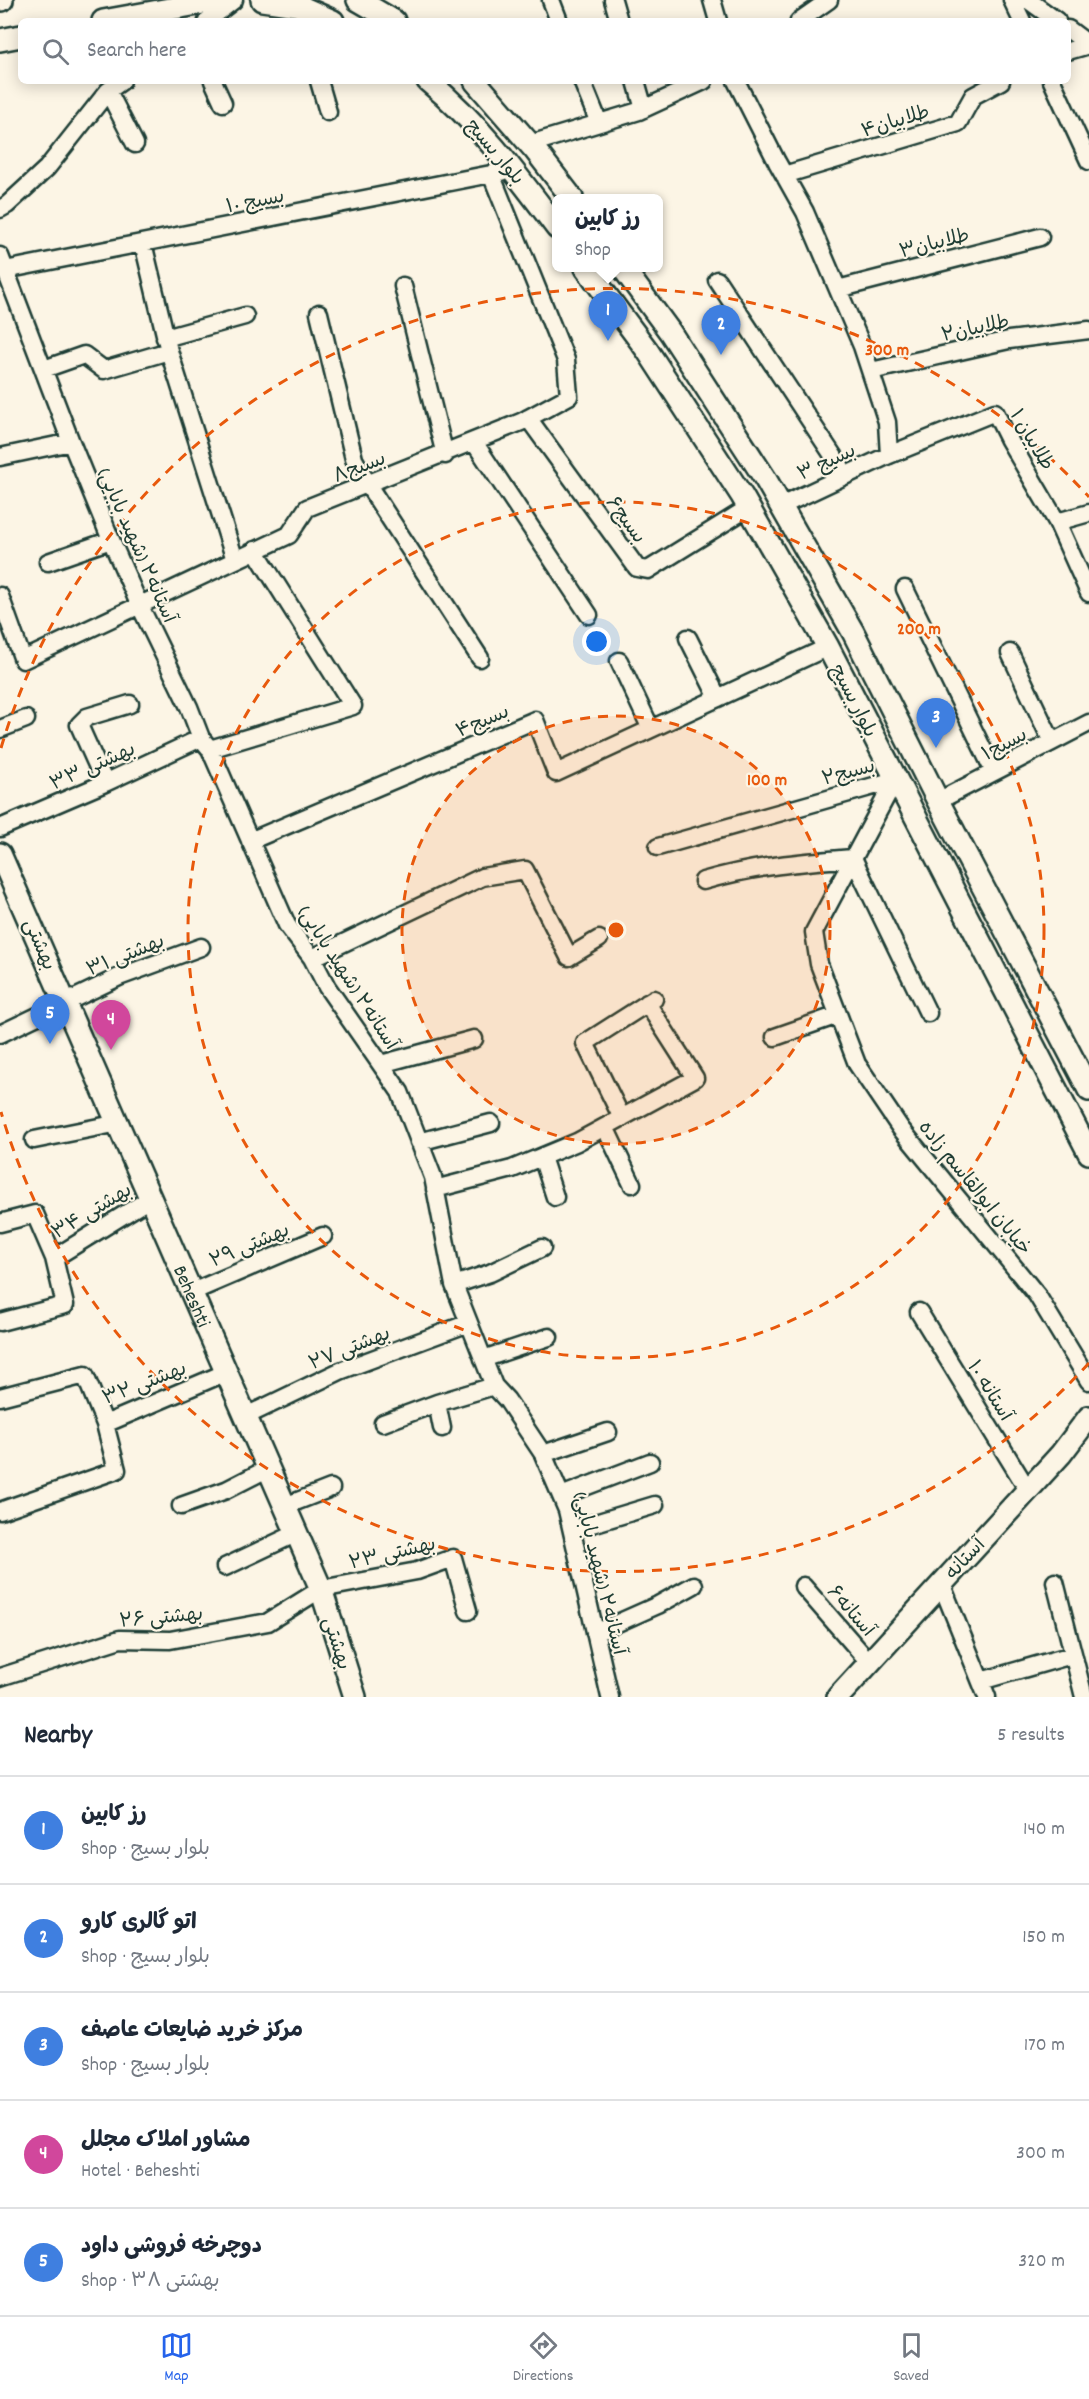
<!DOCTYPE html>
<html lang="en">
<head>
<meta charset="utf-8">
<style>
	:root { --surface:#fff; --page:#f2f2f3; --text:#1f2937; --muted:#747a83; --line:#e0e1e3; --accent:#2563eb }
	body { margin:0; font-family:Dekko,"Playpen Sans Arabic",sans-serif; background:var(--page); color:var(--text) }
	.you { position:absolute; left:597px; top:642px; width:21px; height:21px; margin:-15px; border:4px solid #fff; border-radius:50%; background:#1a73e8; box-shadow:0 0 0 9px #1a73e833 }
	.badge { display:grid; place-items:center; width:39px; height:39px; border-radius:50%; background:var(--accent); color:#fff; font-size:20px; font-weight:700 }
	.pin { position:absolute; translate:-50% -50px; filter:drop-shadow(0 2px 3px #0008) }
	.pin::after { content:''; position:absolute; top:32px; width:21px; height:18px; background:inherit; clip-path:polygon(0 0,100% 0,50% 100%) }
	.popup { position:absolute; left:552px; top:194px; width:111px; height:78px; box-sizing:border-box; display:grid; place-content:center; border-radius:9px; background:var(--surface); filter:drop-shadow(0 2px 4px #0005); font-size:20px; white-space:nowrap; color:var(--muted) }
	.popup b { font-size:22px; color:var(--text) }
	.popup::after { content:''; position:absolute; left:50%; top:100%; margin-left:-12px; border:12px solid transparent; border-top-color:var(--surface) }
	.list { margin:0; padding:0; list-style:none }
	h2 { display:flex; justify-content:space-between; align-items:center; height:78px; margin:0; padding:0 24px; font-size:26px }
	h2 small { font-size:20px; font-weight:400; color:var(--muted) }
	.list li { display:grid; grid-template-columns:39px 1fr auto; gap:18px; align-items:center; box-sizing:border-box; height:108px; padding:0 24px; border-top:2px solid var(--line) }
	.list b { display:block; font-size:22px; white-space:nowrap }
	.list p { margin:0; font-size:20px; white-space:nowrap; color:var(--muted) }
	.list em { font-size:20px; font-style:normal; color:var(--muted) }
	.icon { flex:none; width:33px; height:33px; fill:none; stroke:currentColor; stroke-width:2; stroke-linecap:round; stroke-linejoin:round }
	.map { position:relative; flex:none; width:1089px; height:1697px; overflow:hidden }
	.search { position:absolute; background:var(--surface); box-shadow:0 3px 15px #0003; left:18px; right:18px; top:18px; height:66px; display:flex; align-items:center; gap:15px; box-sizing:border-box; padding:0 21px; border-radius:9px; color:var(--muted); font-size:22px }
	.sheet { height:618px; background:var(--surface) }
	nav { display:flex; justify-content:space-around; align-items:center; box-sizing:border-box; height:84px; border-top:2px solid var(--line); background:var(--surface); font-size:16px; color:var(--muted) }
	nav a { display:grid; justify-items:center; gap:3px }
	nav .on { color:var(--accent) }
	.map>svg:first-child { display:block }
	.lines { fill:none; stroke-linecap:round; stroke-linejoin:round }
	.minor-casing { stroke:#1f3d34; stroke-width:21 }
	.major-casing { stroke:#1f3d34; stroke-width:26 }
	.minor { stroke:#fcf5e5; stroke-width:16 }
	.major { stroke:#fcf5e5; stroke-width:21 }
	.ring { fill:none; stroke:#e8590c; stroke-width:3; stroke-dasharray:10 8 }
	.labels { text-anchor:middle; stroke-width:4.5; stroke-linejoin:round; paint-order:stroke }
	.street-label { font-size:20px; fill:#1f3d34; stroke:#fcf5e5 }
	.centre { fill:#e8590c; stroke:#fcf5e5; stroke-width:3 }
	.ring-label { font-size:18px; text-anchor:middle; font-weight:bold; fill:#e8590c; stroke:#fcf5e5; stroke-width:4.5; stroke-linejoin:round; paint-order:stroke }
</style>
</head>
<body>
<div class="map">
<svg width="1089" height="1697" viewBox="0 0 1089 1697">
	<rect width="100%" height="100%" fill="#fcf5e5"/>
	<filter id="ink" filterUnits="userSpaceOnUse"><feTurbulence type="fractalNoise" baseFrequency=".0167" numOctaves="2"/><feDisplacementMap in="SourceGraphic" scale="12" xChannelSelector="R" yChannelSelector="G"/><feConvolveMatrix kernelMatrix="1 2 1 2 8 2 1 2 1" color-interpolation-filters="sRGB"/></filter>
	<g filter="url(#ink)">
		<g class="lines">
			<g class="minor-casing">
				<path id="minor" d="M 551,0 L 559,21
					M 613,0 L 619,21
					M 712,0 L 718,21
					M 1012,0 L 1022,21
					M 1028,0 L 1057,21
					M 207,21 L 234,0
					M 799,21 L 829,0
					M 1068,29 L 1088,44
					M 1068,51 L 1089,45
					M 213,81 L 223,103
					M 319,81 L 328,112
					M 582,81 L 599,123
					M 636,81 L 644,109
					M 736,81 L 777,162 L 805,212 L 862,346 L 887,422 L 889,455
					M 1052,81 L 1089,161
					M 108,91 L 135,144
					M 530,144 L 639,111 L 704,81
					M 784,175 L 958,123 L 973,96 L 1001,81
					M 0,209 L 7,205 L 47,168 L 108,91 L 122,81
					M 143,243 L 169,351 L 235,560
					M 0,256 L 71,442 L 111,540 L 139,604 L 189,707 L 201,738 L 210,749 L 287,925 L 312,958 L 327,987 L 400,1092 L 433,1177 L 454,1285 L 494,1386 L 507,1400 L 543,1454 L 567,1510 L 610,1697
					M 5,270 L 501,172
					M 717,280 L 846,475
					M 403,286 L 445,455
					M 838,289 L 1040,237
					M 319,313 L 354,459 L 368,485 L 480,658
					M 165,338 L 245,316
					M 44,369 L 84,355 L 104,370 L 169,351
					M 871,371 L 1009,340 L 1089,330
					M 528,418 L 637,568 L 648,570 L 748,508
					M 474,442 L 589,615
					M 0,457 L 71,442
					M 781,506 L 889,455 L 995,412 L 1009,440 L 1057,522 L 1089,513
					M 1057,522 L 1089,593
					M 48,562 L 111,540
					M 905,589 L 994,772
					M 0,596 L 23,660 L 289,535 L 307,508 L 521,422 L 569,396 L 566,360 L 491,174
					M 688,638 L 718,698
					M 1010,653 L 1052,742
					M 619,661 L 651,729
					M 0,729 L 26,719
					M 210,749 L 353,706 L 255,550
					M 105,783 L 79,725 L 87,717 L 130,704
					M 938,801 L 1089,723
					M 0,828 L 105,783 L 201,738
					M 250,841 L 535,720 L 556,773 L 828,647
					M 658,847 L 895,780 L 814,932 L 819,964 L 857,1064 L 901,1129 L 1037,1295 L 1089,1381
					M 853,858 L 928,1013
					M 703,881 C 753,866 802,862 853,858
					M 312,958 L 482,877 L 525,870 L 569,957 L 599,939
					M 0,1034 L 119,977 L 201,947
					M 775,1037 L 838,1015
					M 381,1064 L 474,1039
					M 622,1118 L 585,1043 L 654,999
					M 605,1127 L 632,1184
					M 34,1140 L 119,1123
					M 419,1142 L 491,1123
					M 542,1157 L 555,1197
					M 435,1189 L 512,1169 L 577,1142 L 695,1078 L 647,1003
					M 0,1223 L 35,1214 L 54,1258 L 65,1305 L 0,1322
					M 54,1258 L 151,1198
					M 454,1285 L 490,1273 L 542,1248
					M 192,1292 L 323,1236
					M 919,1312 L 1028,1490
					M 483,1359 L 549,1337
					M 0,1397 L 85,1375 L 105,1424 L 227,1372
					M 437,1403 L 442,1428
					M 246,1416 L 340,1371 L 469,1323
					M 383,1423 L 437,1403 L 494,1386
					M 543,1454 L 608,1432
					M 561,1496 L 650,1462
					M 181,1506 L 226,1490 L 269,1468
					M 285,1506 L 331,1488
					M 0,1511 L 117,1470 L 105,1424
					M 572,1530 L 655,1505
					M 225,1567 L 297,1533
					M 1055,1582 L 1084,1697
					M 941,1583 L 987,1697
					M 803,1586 L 869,1662
					M 595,1633 L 658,1605 L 694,1585
					M 0,1677 L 120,1639 L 170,1640 L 268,1622 L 321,1589 L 417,1571 L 453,1558 L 468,1611
					M 981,1681 L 1072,1655"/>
			</g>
			<g class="major-casing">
				<g id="major">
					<path d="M 0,0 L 2,0"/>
					<path d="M 262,0 L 297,5 L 333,21"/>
					<path d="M 358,0 L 394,21"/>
					<path d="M 103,21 L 220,0"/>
					<path d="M 0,40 L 21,36"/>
					<path d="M 428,81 C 479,123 518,176 557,228"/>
					<path d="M 475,81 L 535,150 L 572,198"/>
					<path d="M 586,268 L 647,350 L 742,496 L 828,647 L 1089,1153"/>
					<path d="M 623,268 L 670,332 L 766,480 L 853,632 L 938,801 L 1089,1090"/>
					<path id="s1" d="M 0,854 L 321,1589 L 355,1697"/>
					<path d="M 838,1697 L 1061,1454 L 1089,1417"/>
				</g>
			</g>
			<use href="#minor" class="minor"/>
			<use href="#major" class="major"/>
		</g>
	</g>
	<circle cx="616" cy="930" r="214" fill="#e8590c" fill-opacity=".12"/>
	<g class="ring">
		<circle cx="616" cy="930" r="214"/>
		<circle cx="616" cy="930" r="428"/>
		<path d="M1089 1363A641 641 0 0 1 1 1112M1 748A641 641 0 0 1 1089 497"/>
	</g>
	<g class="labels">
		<g class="street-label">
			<text transform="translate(895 120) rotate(-17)" y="7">طلابیان۴</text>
			<text transform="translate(496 151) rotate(50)" y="7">بلوار بسیج</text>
			<text transform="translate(255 200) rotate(-11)" y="7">بسیج ۱۰</text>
			<text transform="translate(934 242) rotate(-14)" y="7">طلابیان۳</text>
			<text transform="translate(975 327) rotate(-12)" y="7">طلابیان۲</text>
			<text transform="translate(1033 439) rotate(59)" y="7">طلابیان ۱</text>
			<text transform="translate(826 461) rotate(-25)" y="7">بسیج ۳</text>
			<text transform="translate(359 466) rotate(-21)" y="7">بسیج۸</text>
			<text transform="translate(627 519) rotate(54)" y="7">بسیج۶</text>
			<text transform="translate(138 545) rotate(66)" y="7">آستانه۲ (شهید بابایی)</text>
			<text transform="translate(855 700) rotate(63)" y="7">بلوار بسیج</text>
			<text transform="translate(482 720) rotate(-23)" y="7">بسیج۴</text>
			<text transform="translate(1004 743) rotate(-28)" y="7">بسیج۱</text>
			<text transform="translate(92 765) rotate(-24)" y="7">بهشتی ۳۳</text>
			<text transform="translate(848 771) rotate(-15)" y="7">بسیج۲</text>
			<text transform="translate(41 944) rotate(67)" y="7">بهشتی</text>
			<text transform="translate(125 954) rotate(-22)" y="7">بهشتی ۳۱</text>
			<text transform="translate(349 977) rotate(57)" y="7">آستانه۲ (شهید بابایی)</text>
			<text transform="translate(976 1187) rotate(51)" y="7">خیابان ابوالقاسم زاده</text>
			<text transform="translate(91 1210) rotate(-31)" y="7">بهشتی ۳۴</text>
			<text transform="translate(249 1244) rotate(-23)" y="7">بهشتی ۲۹</text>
			<text dy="7" stroke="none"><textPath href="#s1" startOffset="482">Beheshti</textPath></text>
			<text transform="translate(349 1347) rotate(-22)" y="7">بهشتی ۲۷</text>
			<text transform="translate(144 1382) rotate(-21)" y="7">بهشتی ۳۲</text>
			<text transform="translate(991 1390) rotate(58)" y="7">آستانه ۱۰</text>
			<text transform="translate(392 1552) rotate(-13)" y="7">بهشتی ۲۳</text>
			<text transform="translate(964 1558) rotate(-47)" y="7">آستانه</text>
			<text transform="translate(601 1573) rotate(76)" y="7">آستانه۲ (شهید بابایی)</text>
			<text transform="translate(852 1610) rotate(49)" y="7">آستانه۶</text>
			<text transform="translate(161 1616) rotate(-5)" y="7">بهشتی ۲۶</text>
			<text transform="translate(338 1643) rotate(73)" y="7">بهشتی</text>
		</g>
	</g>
	<circle cx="616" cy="930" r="9" class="centre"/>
	<g class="ring-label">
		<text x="887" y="355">300 m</text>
		<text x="919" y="634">200 m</text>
		<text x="767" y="785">100 m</text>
	</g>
</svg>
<div class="you"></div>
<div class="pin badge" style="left:608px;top:341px;background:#3f7fe0">1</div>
<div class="popup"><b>رز کابین</b>Shop</div>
<div class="pin badge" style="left:721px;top:355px;background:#3f7fe0">2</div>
<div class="pin badge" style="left:936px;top:748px;background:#3f7fe0">3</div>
<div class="pin badge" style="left:111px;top:1050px;background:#d1479c">4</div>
<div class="pin badge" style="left:50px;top:1044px;background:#3f7fe0">5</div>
<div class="search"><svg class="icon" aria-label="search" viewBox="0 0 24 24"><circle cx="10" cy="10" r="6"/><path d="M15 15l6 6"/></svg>Search here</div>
</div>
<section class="sheet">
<h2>Nearby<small>5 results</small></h2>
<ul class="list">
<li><span class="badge" style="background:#3f7fe0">1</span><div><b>رز کابین</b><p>Shop · بلوار بسیج</p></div><em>140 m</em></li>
<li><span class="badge" style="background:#3f7fe0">2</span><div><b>اتو گالری کارو</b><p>Shop · بلوار بسیج</p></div><em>150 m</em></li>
<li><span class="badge" style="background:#3f7fe0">3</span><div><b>مرکز خرید ضایعات عاصف</b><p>Shop · بلوار بسیج</p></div><em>170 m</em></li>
<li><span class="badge" style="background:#d1479c">4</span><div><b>مشاور املاک مجلل</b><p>Hotel · Beheshti</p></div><em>300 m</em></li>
<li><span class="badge" style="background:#3f7fe0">5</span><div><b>دوچرخه فروشی داود</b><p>Shop · بهشتی ۳۸</p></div><em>320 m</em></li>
</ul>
</section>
<nav>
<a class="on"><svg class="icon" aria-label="map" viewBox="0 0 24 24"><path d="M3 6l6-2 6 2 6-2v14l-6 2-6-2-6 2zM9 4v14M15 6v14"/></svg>Map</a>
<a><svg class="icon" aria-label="directions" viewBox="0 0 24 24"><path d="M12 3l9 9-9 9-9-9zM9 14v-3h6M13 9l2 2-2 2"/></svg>Directions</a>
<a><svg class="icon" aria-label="saved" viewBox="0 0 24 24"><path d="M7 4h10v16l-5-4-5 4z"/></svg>Saved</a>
</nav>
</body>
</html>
